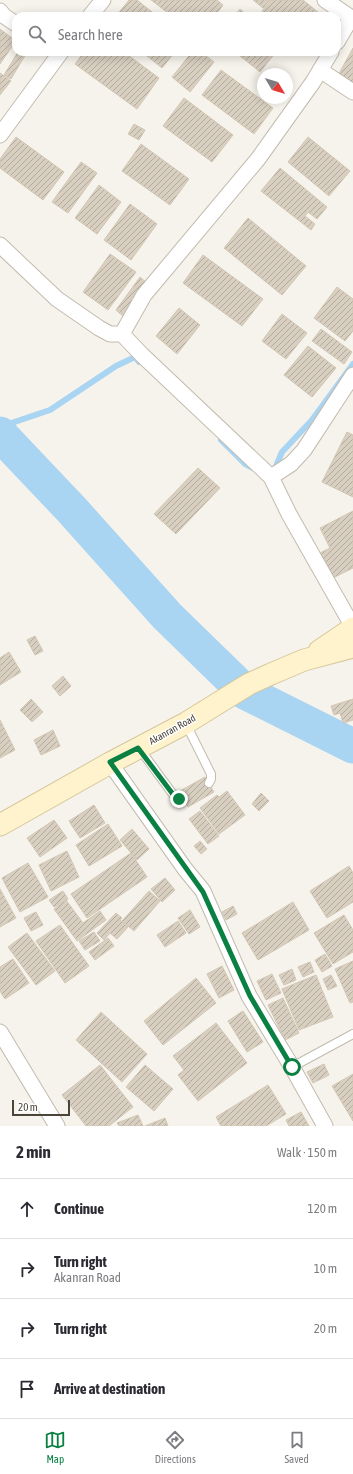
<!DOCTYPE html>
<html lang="en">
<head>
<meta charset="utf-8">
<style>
	:root { --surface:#fff; --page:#f2f2f3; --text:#2b2b33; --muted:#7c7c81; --line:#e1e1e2; --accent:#0b8043 }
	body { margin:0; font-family:"Asap Condensed",sans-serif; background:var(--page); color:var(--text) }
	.compass { position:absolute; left:257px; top:68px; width:36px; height:36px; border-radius:50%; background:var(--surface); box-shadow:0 2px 10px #0003; rotate:128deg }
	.scale { position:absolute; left:12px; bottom:10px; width:58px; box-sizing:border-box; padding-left:4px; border:2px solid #4b4439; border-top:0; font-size:11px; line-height:14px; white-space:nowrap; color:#4b4439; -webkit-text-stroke:3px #fff; paint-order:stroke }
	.stop { position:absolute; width:12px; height:12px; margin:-9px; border:3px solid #0b8043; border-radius:50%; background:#fff }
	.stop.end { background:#0b8043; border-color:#fff; box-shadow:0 1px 4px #0008 }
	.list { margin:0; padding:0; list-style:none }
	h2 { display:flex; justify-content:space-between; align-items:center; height:52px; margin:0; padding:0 16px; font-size:17px }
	h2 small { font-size:13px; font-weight:400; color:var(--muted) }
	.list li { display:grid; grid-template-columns:26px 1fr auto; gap:12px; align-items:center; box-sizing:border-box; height:60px; padding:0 16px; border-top:1px solid var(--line) }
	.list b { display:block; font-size:15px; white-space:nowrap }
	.list p { margin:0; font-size:13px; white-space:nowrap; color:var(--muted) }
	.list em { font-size:13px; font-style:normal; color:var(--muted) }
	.icon { flex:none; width:22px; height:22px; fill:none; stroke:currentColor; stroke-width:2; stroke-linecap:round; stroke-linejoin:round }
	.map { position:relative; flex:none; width:353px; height:1126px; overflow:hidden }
	.search { position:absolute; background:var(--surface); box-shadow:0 2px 10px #0003; left:12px; right:12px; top:12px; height:44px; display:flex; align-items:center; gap:10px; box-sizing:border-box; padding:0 14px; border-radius:12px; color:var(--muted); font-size:15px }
	.sheet { height:292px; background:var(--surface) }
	nav { display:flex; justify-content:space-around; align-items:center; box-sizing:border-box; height:56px; border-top:1px solid var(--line); background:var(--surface); font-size:11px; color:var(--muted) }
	nav a { display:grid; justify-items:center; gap:2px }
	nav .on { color:var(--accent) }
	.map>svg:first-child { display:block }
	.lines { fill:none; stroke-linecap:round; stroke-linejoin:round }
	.stream { stroke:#a9d4f2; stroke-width:6 }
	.river { stroke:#a9d4f2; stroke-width:35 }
	.building { fill:url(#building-hatch); stroke:#d3c7b4 }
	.service-casing { stroke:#c2bbae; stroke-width:10 }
	.minor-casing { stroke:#c2bbae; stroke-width:17 }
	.secondary-casing { stroke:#d6c79b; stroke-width:23 }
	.service { stroke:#fff; stroke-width:8 }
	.minor { stroke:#fff; stroke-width:15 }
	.secondary { stroke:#fff3cd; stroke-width:21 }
	.route { stroke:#0b8043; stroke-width:5 }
	.labels { text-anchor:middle; stroke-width:3; stroke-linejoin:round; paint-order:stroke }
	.street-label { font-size:10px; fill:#4b4439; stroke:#fff }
</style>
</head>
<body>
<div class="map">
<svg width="353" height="1126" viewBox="0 0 353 1126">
	<defs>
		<pattern id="building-hatch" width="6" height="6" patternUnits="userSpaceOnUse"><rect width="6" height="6" fill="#d8cfc1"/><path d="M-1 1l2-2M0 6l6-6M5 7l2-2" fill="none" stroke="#b1aa9e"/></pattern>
	</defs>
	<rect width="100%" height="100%" fill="#f6f3ec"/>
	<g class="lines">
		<path class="stream" d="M 0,427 L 50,410 L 116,366 L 135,357 L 139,362
			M 221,440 L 245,464 L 255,469
			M 274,471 L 282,452 L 312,420 L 353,364"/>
		<path class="river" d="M 0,434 L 72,510 L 167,616 L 245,692 L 353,746"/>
	</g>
	<path class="building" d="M 129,0 L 137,0 L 157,16 L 116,16 Z
		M 151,0 L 217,0 L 223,5 L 215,16 L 172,16 Z
		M 253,0 L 270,0 L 263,8 Z
		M 271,0 L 303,0 L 319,13 L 316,16 L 267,16 L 262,11 Z
		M 240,9 L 248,16 L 234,16 Z
		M 0,29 L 16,41 L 0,64 Z
		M 353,48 L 353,88 L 336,79 Z
		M 18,52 L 27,52 L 11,79 L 4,75 Z
		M 84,52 L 124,52 L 159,78 L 137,109 L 75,64 Z
		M 142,52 L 175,52 L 162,68 Z
		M 192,52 L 201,52 L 214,62 L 190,92 L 172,77 Z
		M 235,52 L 276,52 L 260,72 Z
		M 221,70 L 273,108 L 254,134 L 202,95 Z
		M 0,73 L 11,81 L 0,95 Z
		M 184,98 L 233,135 L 212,162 L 163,126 Z
		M 134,124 L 145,130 L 139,140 L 128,134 Z
		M 16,137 L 64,172 L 43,200 L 0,168 L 0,159 Z
		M 308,137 L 350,171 L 329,196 L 288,162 Z
		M 141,144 L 189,179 L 170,205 L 122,171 Z
		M 81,162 L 97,173 L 68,213 L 52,202 Z
		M 280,168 L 327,207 L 317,219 L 308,212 L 305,216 L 315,224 L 311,230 L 261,191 Z
		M 99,185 L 121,202 L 97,234 L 75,218 Z
		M 130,204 L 157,224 L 131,260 L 104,240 Z
		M 248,218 L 306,266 L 282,295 L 224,248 Z
		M 110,254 L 136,272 L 108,310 L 83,292 Z
		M 203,255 L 263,299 L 242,326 L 183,283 Z
		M 140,277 L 147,283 L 123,316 L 116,310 Z
		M 337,287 L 353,299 L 353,331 L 345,341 L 314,318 Z
		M 179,308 L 200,325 L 177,354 L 156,336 Z
		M 282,314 L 307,333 L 286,359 L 262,341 Z
		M 321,329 L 352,352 L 344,364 L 312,341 Z
		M 308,346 L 336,368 L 312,397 L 284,375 Z
		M 347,432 L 353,435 L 353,497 L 322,482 Z
		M 198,468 L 220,488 L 176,534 L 154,514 Z
		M 353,511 L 353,568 L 331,579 L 318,554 L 330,548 L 320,528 Z
		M 35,636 L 43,651 L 35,655 L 27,640 Z
		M 9,652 L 21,672 L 0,685 L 0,658 Z
		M 63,676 L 71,686 L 60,696 L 52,686 Z
		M 31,699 L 43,712 L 32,722 L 20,710 Z
		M 353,699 L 353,720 L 343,723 L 340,713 L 334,715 L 331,706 Z
		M 0,720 L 15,750 L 0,758 Z
		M 53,730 L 60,746 L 41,755 L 34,740 Z
		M 205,777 L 214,792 L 188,807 L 180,791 Z
		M 227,791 L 245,815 L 219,834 L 200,808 L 217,795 L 219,797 Z
		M 261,793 L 269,801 L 259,811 L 252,804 Z
		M 94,805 L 105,823 L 80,838 L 69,821 Z
		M 200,811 L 219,836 L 208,844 L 189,819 Z
		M 54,820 L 67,838 L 40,857 L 27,838 Z
		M 108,824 L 122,846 L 89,866 L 76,845 Z
		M 132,829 L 149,849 L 137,860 L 120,840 Z
		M 200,841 L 207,849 L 201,854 L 194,846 Z
		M 67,851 L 79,877 L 51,891 L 39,865 Z
		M 131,853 L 147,877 L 87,918 L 71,894 Z
		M 28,863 L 48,897 L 20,912 L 2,878 Z
		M 349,866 L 353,873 L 353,902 L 327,918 L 310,891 Z
		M 165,878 L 175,890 L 162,902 L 151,889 Z
		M 0,889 L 16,918 L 0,927 Z
		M 63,891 L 68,899 L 54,907 L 49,900 Z
		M 149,891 L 160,901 L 134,931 L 122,921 Z
		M 66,900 L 83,923 L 100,911 L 106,920 L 77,941 L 54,909 Z
		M 293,902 L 309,930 L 258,960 L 242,933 Z
		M 233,906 L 237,914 L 226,920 L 222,912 Z
		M 190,910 L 200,927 L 189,934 L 178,918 Z
		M 36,912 L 43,925 L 31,931 L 24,918 Z
		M 116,913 L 122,918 L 120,920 L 128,927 L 117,939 L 110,933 L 104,940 L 97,933 Z
		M 344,915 L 353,930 L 353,952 L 333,964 L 314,933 Z
		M 178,921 L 186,933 L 165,947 L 157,935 Z
		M 60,925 L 89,966 L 65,983 L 36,941 Z
		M 94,932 L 100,941 L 85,950 L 79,941 Z
		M 27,933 L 55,971 L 36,985 L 8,947 Z
		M 108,938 L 114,946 L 95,960 L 89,952 Z
		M 325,954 L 332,966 L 322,972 L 315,960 Z
		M 13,959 L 29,983 L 5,999 L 0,991 L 0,967 Z
		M 353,961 L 353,1002 L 350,1003 L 335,969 Z
		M 310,962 L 314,972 L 303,977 L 298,967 Z
		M 222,966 L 234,990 L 219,998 L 207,974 Z
		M 292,969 L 296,980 L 284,985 L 279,975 Z
		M 272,974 L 281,993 L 266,1000 L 257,981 Z
		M 316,975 L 333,1017 L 299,1030 L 282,989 Z
		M 331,975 L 337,986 L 328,990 L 323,979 Z
		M 196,978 L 216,1003 L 163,1045 L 144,1021 Z
		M 283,998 L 299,1033 L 285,1040 L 268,1005 Z
		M 243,1011 L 263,1042 L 247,1052 L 228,1021 Z
		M 101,1012 L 147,1054 L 122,1082 L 76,1040 Z
		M 216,1023 L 247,1063 L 198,1101 L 178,1075 L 184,1070 L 173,1056 Z
		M 324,1064 L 329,1075 L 313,1083 L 307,1072 Z
		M 100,1065 L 133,1107 L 109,1126 L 86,1126 L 62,1095 Z
		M 145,1065 L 173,1089 L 154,1111 L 126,1087 Z
		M 353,1074 L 353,1121 L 332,1086 Z
		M 268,1085 L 286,1114 L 266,1126 L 221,1126 L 216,1117 Z
		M 301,1112 L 309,1126 L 289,1126 L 286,1120 Z
		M 138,1115 L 143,1126 L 119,1126 L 117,1123 Z
		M 165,1118 L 168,1126 L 145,1126 Z"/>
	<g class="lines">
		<g class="service-casing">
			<path id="service" d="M 186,724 L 211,774 L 211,779 L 209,783
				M 139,748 L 175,797 L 179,799 L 183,799
				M 292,1067 L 353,1034"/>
		</g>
		<g class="minor-casing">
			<path id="minor" d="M 325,0 L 353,19
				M 0,11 L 4,16 L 16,24
				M 90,16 L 103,0
				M 337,42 L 351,18
				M 320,70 L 353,92
				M 0,135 L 61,52
				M 0,245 L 57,299 L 99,328 L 110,334 L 122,334 L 142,355 L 271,477 L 289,514 L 353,627
				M 122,334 L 144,295 L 258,159 L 313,82 L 331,52
				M 271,477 L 291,464 L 304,450 L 353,375
				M 110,763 L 185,869 L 203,891 L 249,996 L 292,1067 L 325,1126
				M 0,1032 L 57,1126"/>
		</g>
		<g class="secondary-casing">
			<path id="secondary" d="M 319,651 L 353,628
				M 0,825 L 110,763 L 186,723 L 249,684 L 271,674 L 304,660 L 353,647"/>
		</g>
		<use href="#service" class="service"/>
		<use href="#minor" class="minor"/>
		<use href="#secondary" class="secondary"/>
	</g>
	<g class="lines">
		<path class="route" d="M 179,799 L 175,797 L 138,748 L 110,762 L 203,892 L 250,996 L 292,1067"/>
	</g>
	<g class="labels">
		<g class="street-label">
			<text transform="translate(172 729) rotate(-29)" y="4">Akanran Road</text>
		</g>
	</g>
</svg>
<svg class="compass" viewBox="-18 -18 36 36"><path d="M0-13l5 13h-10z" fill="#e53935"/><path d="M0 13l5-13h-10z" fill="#7c7c81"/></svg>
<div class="scale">20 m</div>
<div class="stop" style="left:292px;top:1067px"></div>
<div class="stop end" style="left:179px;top:799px"></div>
<div class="search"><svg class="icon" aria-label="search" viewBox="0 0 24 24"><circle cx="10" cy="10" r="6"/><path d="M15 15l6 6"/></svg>Search here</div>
</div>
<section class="sheet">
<h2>2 min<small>Walk · 150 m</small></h2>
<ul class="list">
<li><svg class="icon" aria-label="ahead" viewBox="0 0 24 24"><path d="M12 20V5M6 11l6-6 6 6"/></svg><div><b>Continue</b></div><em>120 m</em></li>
<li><svg class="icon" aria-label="right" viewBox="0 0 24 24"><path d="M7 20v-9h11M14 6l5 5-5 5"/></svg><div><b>Turn right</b><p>Akanran Road</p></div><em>10 m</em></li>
<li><svg class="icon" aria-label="right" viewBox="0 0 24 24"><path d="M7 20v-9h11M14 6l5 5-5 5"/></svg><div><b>Turn right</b></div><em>20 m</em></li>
<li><svg class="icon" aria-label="arrive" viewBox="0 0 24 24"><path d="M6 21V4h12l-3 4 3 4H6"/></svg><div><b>Arrive at destination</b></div></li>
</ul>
</section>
<nav>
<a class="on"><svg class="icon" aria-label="map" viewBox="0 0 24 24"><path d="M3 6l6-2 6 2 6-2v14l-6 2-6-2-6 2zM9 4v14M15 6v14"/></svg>Map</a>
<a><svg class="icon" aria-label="directions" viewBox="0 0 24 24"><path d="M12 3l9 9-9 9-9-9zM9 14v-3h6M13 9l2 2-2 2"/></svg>Directions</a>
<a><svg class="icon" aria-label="saved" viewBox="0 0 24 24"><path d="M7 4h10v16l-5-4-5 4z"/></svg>Saved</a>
</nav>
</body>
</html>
